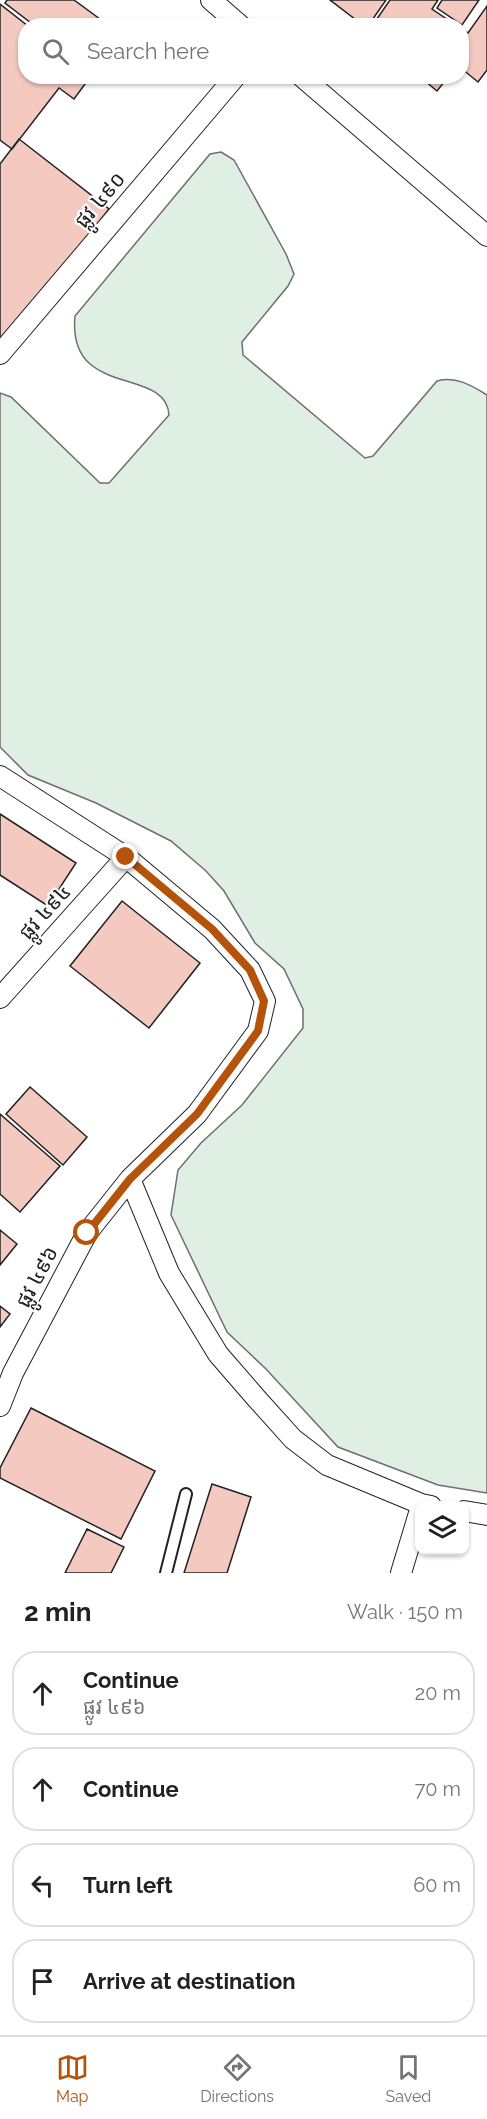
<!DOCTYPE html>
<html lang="en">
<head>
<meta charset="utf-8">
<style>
	:root { --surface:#fff; --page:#f2f2f2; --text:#202124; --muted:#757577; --line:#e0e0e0; --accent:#b45309 }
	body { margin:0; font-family:Raleway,"Noto Sans Khmer",sans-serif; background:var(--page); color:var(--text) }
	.controls { position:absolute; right:18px; bottom:18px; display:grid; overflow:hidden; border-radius:12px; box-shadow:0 2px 4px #0004 }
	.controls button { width:54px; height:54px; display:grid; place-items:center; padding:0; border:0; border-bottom:2px solid var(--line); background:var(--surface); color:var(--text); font:30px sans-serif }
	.stop { position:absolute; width:18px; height:18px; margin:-14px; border:4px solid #b45309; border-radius:50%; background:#fff }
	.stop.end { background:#b45309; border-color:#fff; box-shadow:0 2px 6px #0008 }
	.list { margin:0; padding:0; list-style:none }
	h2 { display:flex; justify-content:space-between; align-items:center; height:78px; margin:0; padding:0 24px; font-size:26px }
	h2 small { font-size:20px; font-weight:400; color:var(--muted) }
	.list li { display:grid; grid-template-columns:39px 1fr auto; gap:18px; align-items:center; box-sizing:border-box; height:84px; margin:0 12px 12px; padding:0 12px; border:2px solid var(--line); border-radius:24px }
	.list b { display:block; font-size:22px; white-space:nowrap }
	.list p { margin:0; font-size:20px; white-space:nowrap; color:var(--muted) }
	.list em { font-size:20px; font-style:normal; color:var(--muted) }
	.icon { flex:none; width:33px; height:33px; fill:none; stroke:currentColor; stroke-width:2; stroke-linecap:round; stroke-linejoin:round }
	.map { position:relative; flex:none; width:487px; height:1573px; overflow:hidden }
	.search { position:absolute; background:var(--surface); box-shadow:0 2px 4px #0004; left:18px; right:18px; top:18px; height:66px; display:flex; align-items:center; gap:15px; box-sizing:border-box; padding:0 21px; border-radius:24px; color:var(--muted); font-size:22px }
	.sheet { height:462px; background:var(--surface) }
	nav { display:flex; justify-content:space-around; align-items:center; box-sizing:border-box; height:84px; border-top:2px solid var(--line); background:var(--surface); font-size:16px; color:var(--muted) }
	nav a { display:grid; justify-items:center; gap:3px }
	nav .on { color:var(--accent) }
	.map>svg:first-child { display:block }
	.green { fill:#e0efe3; stroke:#6f6f6f; stroke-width:1.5 }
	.building { fill:#f3c9c0; stroke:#222; stroke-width:1.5 }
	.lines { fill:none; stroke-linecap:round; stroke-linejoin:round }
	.service-casing { stroke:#222; stroke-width:14 }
	.minor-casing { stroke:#222; stroke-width:22 }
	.service { stroke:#fff; stroke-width:10 }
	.minor { stroke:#fff; stroke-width:20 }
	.route { stroke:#b45309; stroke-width:8 }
	.labels { text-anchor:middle; stroke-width:4.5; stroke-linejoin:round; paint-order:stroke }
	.street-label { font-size:21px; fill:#222; stroke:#fff }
</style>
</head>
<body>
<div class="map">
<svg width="487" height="1573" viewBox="0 0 487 1573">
	<rect width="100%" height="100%" fill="#fff"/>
	<path class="green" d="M 221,152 L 234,160 L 286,254 L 294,274 L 288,286 L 242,342 L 243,355 L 365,458 L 373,456 L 437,381 C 456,376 471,385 487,395 L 487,1493 L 438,1485 L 338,1447 L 266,1369 L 227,1332 L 171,1215 L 178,1170 L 201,1143 L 242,1105 L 303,1028 L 303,1009 L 284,969 L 255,943 L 224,891 L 206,871 L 171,841 L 96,803 L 28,775 L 0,747 L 0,393 L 11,397 L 100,483 L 109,483 L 169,415 C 166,365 67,400 75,316 L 210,154 Z"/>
	<path class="building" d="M 7,0 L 74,0 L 108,25 L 35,26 L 5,3 Z
		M 330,0 L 386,0 L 368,26 L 364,26 Z
		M 390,0 L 438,0 L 432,9 L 457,26 L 372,26 Z
		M 442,0 L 479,0 L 462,25 L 437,8 Z
		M 0,4 L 28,26 L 26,26 L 26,76 L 91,76 L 74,99 L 59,88 L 12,149 L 0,140 Z
		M 487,6 L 487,70 L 478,82 L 462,69 L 462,29 L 468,33 Z
		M 419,76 L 449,76 L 437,91 Z
		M 19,139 L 109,209 L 0,348 L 0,164 Z
		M 0,814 L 76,863 L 48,906 L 0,875 Z
		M 122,901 L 200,963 L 149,1028 L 70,966 Z
		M 30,1087 L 87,1137 L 63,1165 L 6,1114 Z
		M 0,1114 L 60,1166 L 20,1212 L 0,1194 Z
		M 0,1230 L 17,1244 L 0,1265 Z
		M 0,1306 L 10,1314 L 0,1327 Z
		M 31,1408 L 155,1471 L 121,1539 L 0,1478 L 0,1468 Z
		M 212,1484 L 251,1497 L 227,1573 L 184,1573 Z
		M 87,1529 L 124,1547 L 111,1573 L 65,1573 Z"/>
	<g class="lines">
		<g class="service-casing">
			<path id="service" d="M 166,1573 L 186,1494"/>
		</g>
		<g class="minor-casing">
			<path id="minor" d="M 211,0 L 241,26
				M 301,76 L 487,236
				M 0,354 L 236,76
				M 0,776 L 126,857 L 212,929 L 250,970 L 265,1001 L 258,1031 L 197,1114 L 130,1179 L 87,1233 L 13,1373 L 0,1406
				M 0,998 L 126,857
				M 130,1179 L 169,1273 L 218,1354 L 257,1399 L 293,1439 L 327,1465 L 421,1504 L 431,1506
				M 464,1511 L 487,1515
				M 401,1573 L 420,1510"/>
		</g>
		<use href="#service" class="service"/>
		<use href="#minor" class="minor"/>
	</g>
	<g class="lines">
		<path class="route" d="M 87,1233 L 130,1179 L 197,1114 L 258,1031 L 264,1001 L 250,970 L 212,929 L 126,857"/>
	</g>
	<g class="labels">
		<g class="street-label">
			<text transform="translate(100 200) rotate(-50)" y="7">ផ្លូវ ៤៩០</text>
			<text transform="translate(45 912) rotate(-48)" y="7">ផ្លូវ ៤៩៤</text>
			<text transform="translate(37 1277) rotate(-62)" y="7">ផ្លូវ ៤៩៦</text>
		</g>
	</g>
</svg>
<div class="controls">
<button><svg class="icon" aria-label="layers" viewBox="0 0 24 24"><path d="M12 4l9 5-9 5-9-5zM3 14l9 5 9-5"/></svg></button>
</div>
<div class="stop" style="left:87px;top:1233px"></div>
<div class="stop end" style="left:126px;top:857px"></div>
<div class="search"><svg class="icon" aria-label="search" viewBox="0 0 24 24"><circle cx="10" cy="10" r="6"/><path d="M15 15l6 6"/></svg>Search here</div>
</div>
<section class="sheet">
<h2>2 min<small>Walk · 150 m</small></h2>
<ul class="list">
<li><svg class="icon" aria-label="ahead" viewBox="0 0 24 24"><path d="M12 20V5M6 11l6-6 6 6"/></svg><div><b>Continue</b><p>ផ្លូវ ៤៩៦</p></div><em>20 m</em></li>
<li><svg class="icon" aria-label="ahead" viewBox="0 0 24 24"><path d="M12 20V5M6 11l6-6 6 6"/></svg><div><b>Continue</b></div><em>70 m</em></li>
<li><svg class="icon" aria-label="left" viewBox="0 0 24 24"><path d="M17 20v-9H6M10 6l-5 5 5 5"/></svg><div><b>Turn left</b></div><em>60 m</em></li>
<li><svg class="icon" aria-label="arrive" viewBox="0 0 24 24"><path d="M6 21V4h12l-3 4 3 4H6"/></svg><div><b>Arrive at destination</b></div></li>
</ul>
</section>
<nav>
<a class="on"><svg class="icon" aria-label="map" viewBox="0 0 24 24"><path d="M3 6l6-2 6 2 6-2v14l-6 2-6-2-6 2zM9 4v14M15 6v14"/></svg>Map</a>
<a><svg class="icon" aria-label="directions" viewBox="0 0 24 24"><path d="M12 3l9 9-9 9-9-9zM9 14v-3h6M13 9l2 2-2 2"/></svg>Directions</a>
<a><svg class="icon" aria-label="saved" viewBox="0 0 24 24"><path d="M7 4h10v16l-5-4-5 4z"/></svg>Saved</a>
</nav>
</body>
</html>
